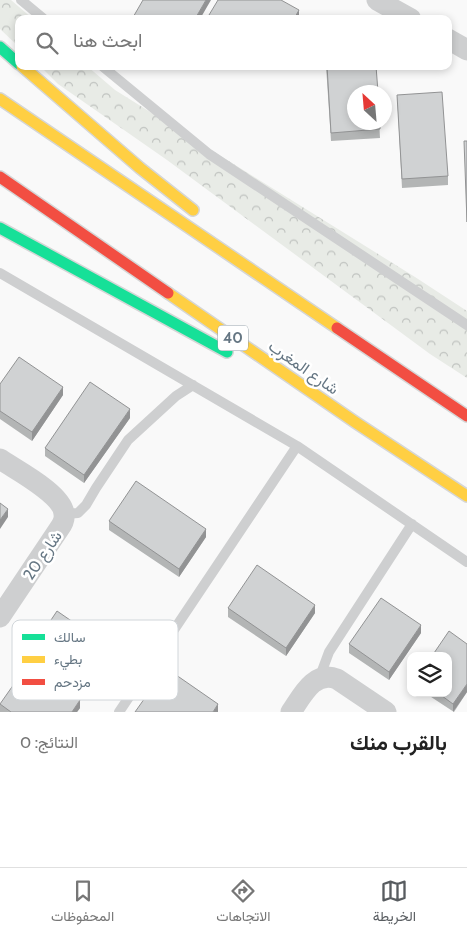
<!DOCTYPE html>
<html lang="ar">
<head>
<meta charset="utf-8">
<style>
	:root { --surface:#fff; --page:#f2f2f2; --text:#222; --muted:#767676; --line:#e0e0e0; --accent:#585c60 }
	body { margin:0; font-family:Cabin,Vazirmatn,sans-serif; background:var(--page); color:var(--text); direction:rtl }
	.controls { position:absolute; right:15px; bottom:15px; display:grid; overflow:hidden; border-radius:10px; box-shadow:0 2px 8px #0003 }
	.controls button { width:45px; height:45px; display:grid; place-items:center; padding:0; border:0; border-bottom:1px solid var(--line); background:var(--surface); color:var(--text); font:25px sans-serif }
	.compass { position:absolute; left:347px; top:85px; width:45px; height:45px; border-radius:50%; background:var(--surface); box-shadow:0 2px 8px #0003; rotate:334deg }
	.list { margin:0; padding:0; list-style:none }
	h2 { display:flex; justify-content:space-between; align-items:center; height:65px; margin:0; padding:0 20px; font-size:21px }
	h2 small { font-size:16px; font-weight:400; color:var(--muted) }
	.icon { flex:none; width:28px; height:28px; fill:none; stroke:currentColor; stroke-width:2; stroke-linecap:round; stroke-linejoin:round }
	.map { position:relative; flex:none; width:467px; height:712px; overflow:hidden; direction:ltr }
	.search { position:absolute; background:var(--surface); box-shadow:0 2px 8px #0003; left:15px; right:15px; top:15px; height:55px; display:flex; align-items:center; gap:12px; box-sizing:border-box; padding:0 18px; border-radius:10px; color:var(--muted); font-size:19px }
	.sheet { height:155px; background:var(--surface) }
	nav { display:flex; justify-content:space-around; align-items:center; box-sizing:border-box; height:70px; border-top:1px solid var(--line); background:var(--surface); font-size:14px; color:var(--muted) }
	nav a { display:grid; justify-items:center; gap:2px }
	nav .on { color:var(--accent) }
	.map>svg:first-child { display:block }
	.park { fill:url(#park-crowns) }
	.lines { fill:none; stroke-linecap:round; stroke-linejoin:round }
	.fast-casing { stroke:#d5d6d6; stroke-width:14 }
	.slow-casing { stroke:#d5d6d6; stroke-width:14 }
	.jam-casing { stroke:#d5d6d6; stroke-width:14 }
	.lane { stroke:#cecfd0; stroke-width:10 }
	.street { stroke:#cecfd0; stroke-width:21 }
	.fast { stroke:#16e098; stroke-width:11 }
	.slow { stroke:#ffcf43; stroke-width:11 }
	.jam { stroke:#f24e42; stroke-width:11 }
	.wall { fill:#b3b5b5 }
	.shaded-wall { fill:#929394 }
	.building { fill:#d0d2d3; stroke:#929394 }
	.labels { text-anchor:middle; stroke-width:5; stroke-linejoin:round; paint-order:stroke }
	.shield { fill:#fff; stroke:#939fa8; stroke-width:1 }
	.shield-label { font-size:15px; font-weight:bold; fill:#657683 }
	.street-label { font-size:16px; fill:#657683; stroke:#fff }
	.key { fill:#fff; stroke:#d1d6da; stroke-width:1 }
	.key-label { font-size:14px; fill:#657683 }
</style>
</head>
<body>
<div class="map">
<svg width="467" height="712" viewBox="0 0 467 712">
	<defs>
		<pattern id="park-crowns" width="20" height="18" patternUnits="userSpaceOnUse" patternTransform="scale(1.25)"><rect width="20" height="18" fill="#e8ebe6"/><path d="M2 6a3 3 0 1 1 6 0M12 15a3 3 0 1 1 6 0" fill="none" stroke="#c0c3c0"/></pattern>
	</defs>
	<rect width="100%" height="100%" fill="#f9f9f9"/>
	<path class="park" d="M 0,0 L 11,0 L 33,19 L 19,19 L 19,47 L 0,29 Z
		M 40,66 L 87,66 L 115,90 L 415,277 L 467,311 L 467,378 L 430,354 L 167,160 L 58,84 Z"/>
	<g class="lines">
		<g class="fast-casing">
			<path id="fast" d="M 0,47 L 19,64
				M 0,228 L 227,352"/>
		</g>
		<g class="slow-casing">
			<path id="slow" d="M 22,66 L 140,168 L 193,210
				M 0,99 L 337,328
				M 168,293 L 355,422 L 467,496"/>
		</g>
		<g class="jam-casing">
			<path id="jam" d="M 0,177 L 168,293
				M 337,328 L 467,416"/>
		</g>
		<path class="lane" d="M 21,0 L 44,19
			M 102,66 L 209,154 L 467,325
			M 0,273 L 297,446 L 467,562
			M 64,514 L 78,513 L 86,505 L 96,488 L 128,440 L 176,396 L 193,385
			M 319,679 L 329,652 L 412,524
			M 119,712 L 297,446"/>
		<path class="street" d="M 377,0 L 411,19
			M 448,39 L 467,50
			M 0,459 C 16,470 63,494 64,514 C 65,520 62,525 59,529 L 0,617
			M 291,712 C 302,696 314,670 337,679 L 386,712"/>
		<use href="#fast" class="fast"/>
		<use href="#slow" class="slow"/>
		<use href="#jam" class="jam"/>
	</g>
	<path class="wall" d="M 299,10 L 299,19 L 209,19 L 209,15 Z
		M 326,66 L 376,66 L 380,138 L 331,141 Z
		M 397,95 L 448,176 L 448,185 L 402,188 Z
		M 0,384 L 63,395 L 32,441 L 0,419 Z
		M 130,418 L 84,483 L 45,456 L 45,448 Z
		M 109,521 L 206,537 L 179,577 L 109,530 Z
		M 228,608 L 315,613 L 286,656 L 228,617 Z
		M 421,633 L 389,680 L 349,653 L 349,644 Z
		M 33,647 L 115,659 L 91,694 L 33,655 Z
		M 467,692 L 454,712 L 425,693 L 448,693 Z
		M 0,704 L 80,708 L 77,712 L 0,712 Z"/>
	<path class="shaded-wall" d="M 206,0 L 211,0 L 200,19 L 195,19 Z
		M 299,10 L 299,19 L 294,19 Z
		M 63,387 L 63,395 L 32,441 L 32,432 Z
		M 130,409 L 130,418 L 84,483 L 84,475 Z
		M 8,509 L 8,517 L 0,529 L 0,520 Z
		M 206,529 L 206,537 L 179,577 L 179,569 Z
		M 315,605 L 315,613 L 286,656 L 286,648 Z
		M 421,625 L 421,633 L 389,680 L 389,672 Z
		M 115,651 L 115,659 L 91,694 L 91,686 Z
		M 467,684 L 467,692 L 453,712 L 453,704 Z
		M 80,700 L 80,708 L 77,712 L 72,712 Z
		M 218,704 L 218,712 L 213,712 Z"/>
	<path class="building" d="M 143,0 L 206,0 L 195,19 L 132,19 Z
		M 218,0 L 281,0 L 299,10 L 294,19 L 216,19 L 209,15 Z
		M 327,66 L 376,66 L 378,92 L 354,92 L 354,122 L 380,122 L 380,129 L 331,133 Z
		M 442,92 L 448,176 L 402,179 L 397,95 Z
		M 464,141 L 467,141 L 467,222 Z
		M 19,357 L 63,387 L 32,432 L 0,411 L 0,384 Z
		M 90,382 L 130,409 L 84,475 L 45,448 Z
		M 136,481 L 206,529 L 179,569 L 109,521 Z
		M 0,503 L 8,509 L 0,520 Z
		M 257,565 L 315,605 L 286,648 L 228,608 Z
		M 381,598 L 421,625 L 389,672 L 349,644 Z
		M 57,611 L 115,651 L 91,686 L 33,647 Z
		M 449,631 L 467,644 L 467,684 L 453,704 L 438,693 L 448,693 L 448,656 L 432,656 Z
		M 28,664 L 80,700 L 72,712 L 11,712 L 0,704 Z
		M 166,668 L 218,704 L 213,712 L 135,712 Z"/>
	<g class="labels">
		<rect class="shield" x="218" y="325.5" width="30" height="25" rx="4"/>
		<g class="shield-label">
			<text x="233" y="343">40</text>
		</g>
		<g class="street-label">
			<text transform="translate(304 367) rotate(35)" y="6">شارع المغرب</text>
			<text transform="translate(42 555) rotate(-56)" y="6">شارع 20</text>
		</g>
	</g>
	<rect x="12" y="620" width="166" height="80" rx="8" class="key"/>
	<rect x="22" y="634" width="23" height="6" fill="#16e098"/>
	<rect x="22" y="656" width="23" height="7" fill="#ffcf43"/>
	<rect x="22" y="679" width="23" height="6" fill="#f24e42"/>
	<g class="key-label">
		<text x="54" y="642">سالك</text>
		<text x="54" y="664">بطيء</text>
		<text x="54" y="687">مزدحم</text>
	</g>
</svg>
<div class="controls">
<button><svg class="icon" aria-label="layers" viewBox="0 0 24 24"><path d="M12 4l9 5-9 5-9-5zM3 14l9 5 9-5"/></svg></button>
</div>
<svg class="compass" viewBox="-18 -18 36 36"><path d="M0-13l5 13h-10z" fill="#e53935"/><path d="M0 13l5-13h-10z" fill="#767676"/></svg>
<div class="search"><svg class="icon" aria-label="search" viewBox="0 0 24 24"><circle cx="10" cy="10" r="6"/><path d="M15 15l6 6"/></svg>ابحث هنا</div>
</div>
<section class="sheet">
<h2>بالقرب منك<small>النتائج: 0</small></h2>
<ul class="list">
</ul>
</section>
<nav>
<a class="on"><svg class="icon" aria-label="map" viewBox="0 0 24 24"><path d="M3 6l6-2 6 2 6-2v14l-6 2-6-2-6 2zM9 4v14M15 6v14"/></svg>الخريطة</a>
<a><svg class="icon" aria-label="directions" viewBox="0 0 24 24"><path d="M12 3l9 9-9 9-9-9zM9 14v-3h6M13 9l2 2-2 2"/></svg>الاتجاهات</a>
<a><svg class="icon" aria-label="saved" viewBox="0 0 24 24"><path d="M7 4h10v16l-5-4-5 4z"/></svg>المحفوظات</a>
</nav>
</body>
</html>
